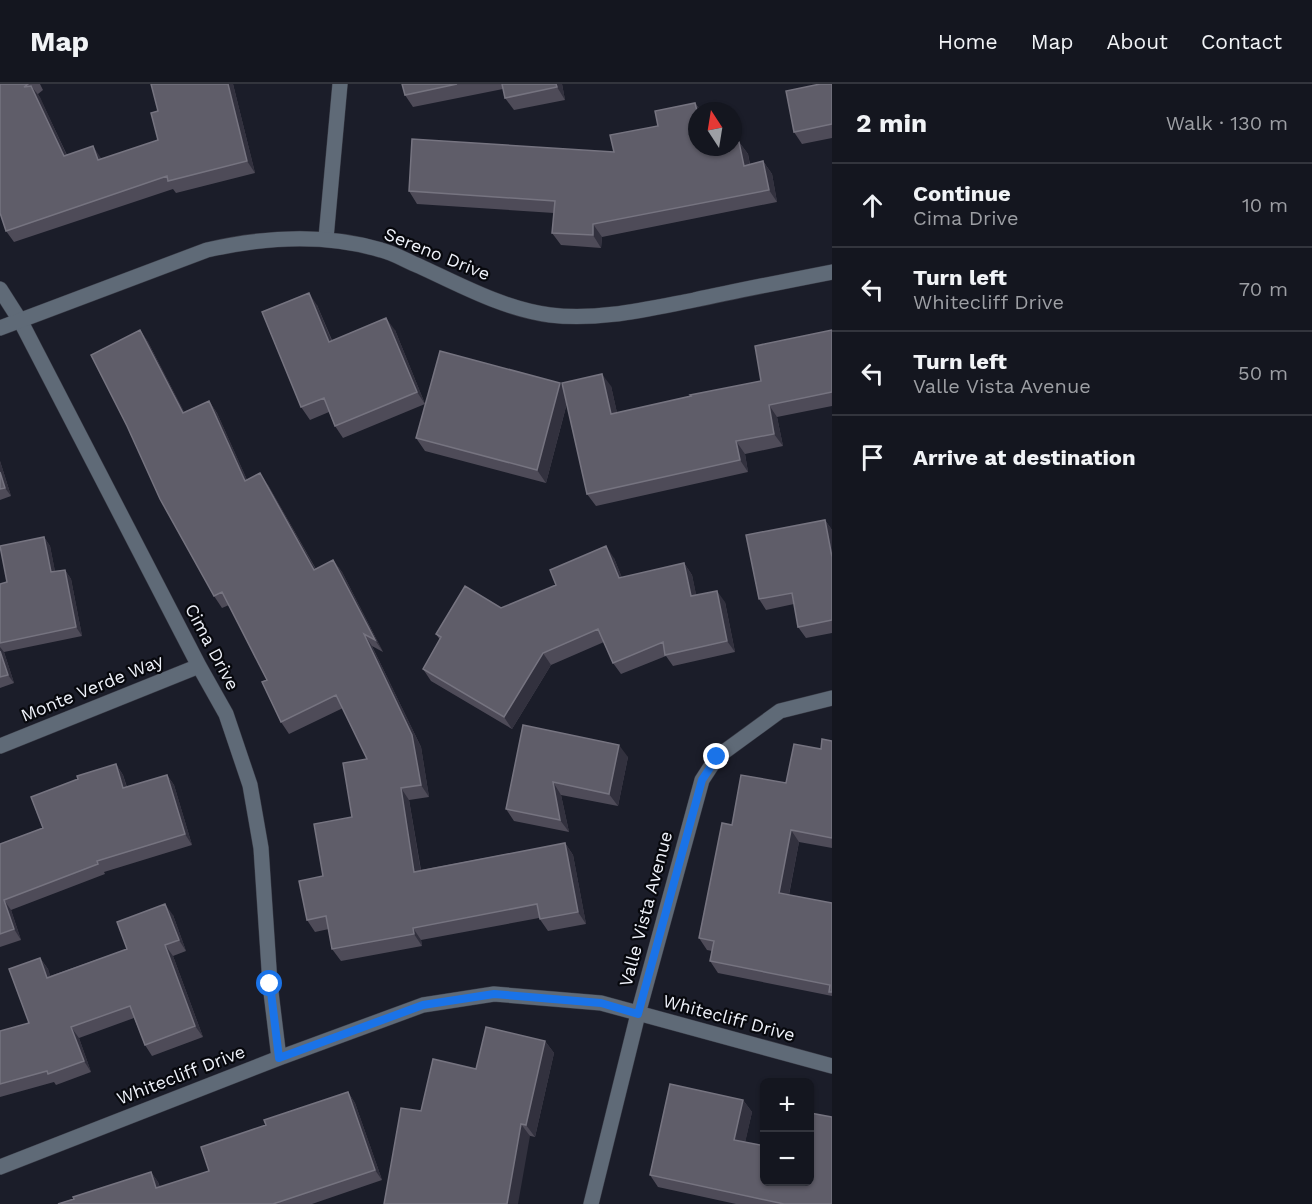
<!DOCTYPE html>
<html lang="en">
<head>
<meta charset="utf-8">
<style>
	:root { --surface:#14161f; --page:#21232c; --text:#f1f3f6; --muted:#9d9fa4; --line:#33353d }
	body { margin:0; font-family:"Work Sans",sans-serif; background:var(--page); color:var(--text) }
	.controls { position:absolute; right:18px; bottom:18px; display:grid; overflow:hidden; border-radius:9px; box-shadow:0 2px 4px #0004 }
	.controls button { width:54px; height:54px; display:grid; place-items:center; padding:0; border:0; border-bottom:2px solid var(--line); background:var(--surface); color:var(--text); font:30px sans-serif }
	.compass { position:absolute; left:688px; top:18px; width:54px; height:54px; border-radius:50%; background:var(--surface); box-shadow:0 2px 4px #0004; rotate:348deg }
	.stop { position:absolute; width:18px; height:18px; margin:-14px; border:4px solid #1a73e8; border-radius:50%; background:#fff }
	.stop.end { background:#1a73e8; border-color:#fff; box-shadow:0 2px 6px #0008 }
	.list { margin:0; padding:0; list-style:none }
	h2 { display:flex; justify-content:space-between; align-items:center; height:78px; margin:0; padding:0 24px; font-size:26px }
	h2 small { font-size:20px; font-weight:400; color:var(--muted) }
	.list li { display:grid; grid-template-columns:39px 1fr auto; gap:18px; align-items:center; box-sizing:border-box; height:84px; padding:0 24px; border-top:2px solid var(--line) }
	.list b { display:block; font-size:22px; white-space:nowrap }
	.list p { margin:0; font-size:20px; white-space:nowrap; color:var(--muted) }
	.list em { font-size:20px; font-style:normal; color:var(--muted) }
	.icon { flex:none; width:33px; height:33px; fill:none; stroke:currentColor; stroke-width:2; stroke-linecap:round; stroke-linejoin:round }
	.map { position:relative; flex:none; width:832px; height:1120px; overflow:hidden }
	header { display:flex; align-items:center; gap:36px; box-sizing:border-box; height:84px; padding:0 30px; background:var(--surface); border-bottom:2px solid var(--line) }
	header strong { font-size:28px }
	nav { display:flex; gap:33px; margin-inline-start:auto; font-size:21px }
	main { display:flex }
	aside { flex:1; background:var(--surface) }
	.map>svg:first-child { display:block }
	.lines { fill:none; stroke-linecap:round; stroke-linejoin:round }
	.minor-casing { stroke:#393b46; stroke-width:16 }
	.tertiary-casing { stroke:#393b46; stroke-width:16 }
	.minor { stroke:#5f6a77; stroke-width:15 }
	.tertiary { stroke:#5f6a77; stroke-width:15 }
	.wall { fill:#4e4b58 }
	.shaded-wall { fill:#32313e }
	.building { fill:#5f5d69; stroke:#767480; stroke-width:1.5 }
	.route { stroke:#1a73e8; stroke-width:8 }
	.labels { text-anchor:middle; stroke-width:4.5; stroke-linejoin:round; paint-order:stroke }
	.street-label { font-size:18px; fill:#eef1f9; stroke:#07080d }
</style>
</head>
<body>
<header>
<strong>Map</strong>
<nav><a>Home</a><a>Map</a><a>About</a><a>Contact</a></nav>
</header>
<main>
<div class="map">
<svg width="832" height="1120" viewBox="0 0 832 1120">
	<rect width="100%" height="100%" fill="#1b1d29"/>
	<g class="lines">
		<g class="minor-casing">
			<path id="minor" d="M 326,154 L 340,0
				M 0,205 L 21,238 L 199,582 L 226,630 L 250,701 L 261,764 L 270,900 L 279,974
				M 0,662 L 199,582
				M 0,1083 L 279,974 L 423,921 L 494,910 L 601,919 L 832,982
				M 591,1120 L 638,930 L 702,696 L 717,673 L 780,627 L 832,614"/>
		</g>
		<g class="tertiary-casing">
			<path id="tertiary" d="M 0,244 L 207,166 C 264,153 324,149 381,166 C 394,169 406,177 419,182 C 460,201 504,225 550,231 C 598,237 647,225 694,216 C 740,206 786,197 832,188"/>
		</g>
		<use href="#minor" class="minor"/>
		<use href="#tertiary" class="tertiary"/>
	</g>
	<path class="wall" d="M 0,0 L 40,0 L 43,6 L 38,10 L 67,71 L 101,74 L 102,75 L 158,56 L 233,0 L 255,89 L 176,109 L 173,105 L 14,158 L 6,147 Z
		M 402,0 L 562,0 L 565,16 L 514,26 L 505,14 L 503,5 L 413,23 L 405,11 Z
		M 832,0 L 832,54 L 802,60 L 794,48 Z
		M 695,19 L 701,27 L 697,27 L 710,63 L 739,58 L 748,70 L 750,80 L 763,77 L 772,90 L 777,118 L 602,153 L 601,164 L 561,161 L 552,149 L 554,129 L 417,120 L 409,107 L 614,68 Z
		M 317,221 L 332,256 L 395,246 L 425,320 L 343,354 L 335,342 L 329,328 L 310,336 L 301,323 Z
		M 140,246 L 148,258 L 184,328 L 209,317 L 217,329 L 247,396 L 268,401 L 316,485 L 333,476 L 342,488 L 383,568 L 372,562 L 421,663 L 429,713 L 409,716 L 421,786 L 565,759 L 573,771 L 586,840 L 548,847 L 539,834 L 421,856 L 422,862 L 341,877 L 332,865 L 329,845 L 315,848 L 307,836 L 323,792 L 352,733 L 367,675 L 343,624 L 289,650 L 281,638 L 267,596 L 229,521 L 222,524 L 214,512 L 127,342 Z
		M 832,246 L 832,322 L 777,333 L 783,362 L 745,370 L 748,388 L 596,422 L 587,410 L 567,319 L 546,399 L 425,367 L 416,354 L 563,303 L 611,302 L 617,329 L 761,297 Z
		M 0,377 L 11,412 L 0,416 Z
		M 825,436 L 832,446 L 832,549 L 806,554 L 798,543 L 794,520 L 766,526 L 759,515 Z
		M 44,453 L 50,462 L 55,488 L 65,486 L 71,495 L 82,552 L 4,568 L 14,599 L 0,604 L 0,500 L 7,498 Z
		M 614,474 L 622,494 L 684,479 L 692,491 L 696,511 L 725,518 L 735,568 L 673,582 L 666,572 L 621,590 L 613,579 L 604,558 L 551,581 L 512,645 L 431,597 L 423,585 L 440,556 L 436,550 L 501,524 L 556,501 Z
		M 523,641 L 628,673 L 618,722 L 561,711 L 569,748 L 514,737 L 506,725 Z
		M 832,657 L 832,764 L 799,758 L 789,811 L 832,819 L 832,912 L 718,889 L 710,877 L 712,867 L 707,866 L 699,854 L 732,741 L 786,699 L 821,665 Z
		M 116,680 L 123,691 L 127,703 L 167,691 L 174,701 L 192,761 L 104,788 L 105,790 L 11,826 L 21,856 L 0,863 L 0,760 L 43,744 Z
		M 173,831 L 186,867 L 173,872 L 203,953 L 152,972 L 145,961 L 134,934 L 79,954 L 91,988 L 56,1001 L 54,998 L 0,1013 L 0,947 L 29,939 L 40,874 L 48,885 L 50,892 L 127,865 Z
		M 545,957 L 554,969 L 535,1053 L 421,1027 L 476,985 Z
		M 348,1008 L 355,1019 L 382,1096 L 312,1120 L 58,1120 L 151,1088 L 158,1098 L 160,1103 L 209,1087 L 266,1041 Z
		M 743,1016 L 752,1028 L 745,1058 L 832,1120 L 736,1120 L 658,1103 L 650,1091 Z"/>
	<path class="shaded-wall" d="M 228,0 L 233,0 L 255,89 L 247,77 Z
		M 556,0 L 562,0 L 565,16 L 557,3 Z
		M 31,2 L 40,13 L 72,83 L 64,72 Z
		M 695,19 L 701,27 L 697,27 Z
		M 739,58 L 748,70 L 752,94 L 744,82 Z
		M 93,62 L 101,74 L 106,88 L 98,76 Z
		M 763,77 L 772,90 L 777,118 L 769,106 Z
		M 593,140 L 602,153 L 601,164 L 593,151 Z
		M 309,209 L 317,221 L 337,270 L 329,258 Z
		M 386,234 L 395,246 L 425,320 L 417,308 Z
		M 140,246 L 148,258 L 191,341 L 183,329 Z
		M 602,290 L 611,302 L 620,342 L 611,330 Z
		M 560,299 L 569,311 L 546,399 L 537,386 Z
		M 209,317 L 217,329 L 253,409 L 245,397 Z
		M 769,321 L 777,333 L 783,362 L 774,350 Z
		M 736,357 L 745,370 L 748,388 L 740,376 Z
		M 0,377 L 11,412 L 5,404 L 0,388 Z
		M 260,389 L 268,401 L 323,498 L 314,486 Z
		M 825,436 L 832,446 L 832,473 Z
		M 44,453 L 50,462 L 57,497 L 51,488 Z
		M 606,462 L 614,474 L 627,506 L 619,494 Z
		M 333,476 L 342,488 L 383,568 L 375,556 Z
		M 684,479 L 692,491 L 699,524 L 691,512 Z
		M 65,486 L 71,495 L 82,552 L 76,543 Z
		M 717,507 L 725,518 L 735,568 L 727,557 Z
		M 364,550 L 372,562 L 421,663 L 429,713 L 421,701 Z
		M 0,563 L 4,568 L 14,599 L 8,591 L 0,567 Z
		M 543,569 L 551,581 L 512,645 L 504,633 Z
		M 619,661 L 628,673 L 618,722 L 609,710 Z
		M 116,680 L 123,691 L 130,715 L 123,704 Z
		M 167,691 L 174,701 L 192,761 L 185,750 Z
		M 553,698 L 561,711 L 569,748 L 560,736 Z
		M 401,704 L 409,716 L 423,800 L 414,788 Z
		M 791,746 L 799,758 L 787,820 L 779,809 Z
		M 565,759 L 573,771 L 586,840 L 578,828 Z
		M 4,816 L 11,826 L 21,856 L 14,845 Z
		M 165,820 L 173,831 L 186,867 L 179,856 Z
		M 413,844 L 421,856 L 422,862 L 414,850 Z
		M 165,861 L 173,872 L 203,953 L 195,942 Z
		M 40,874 L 48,885 L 55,905 L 47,894 Z
		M 71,943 L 79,954 L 91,988 L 84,977 Z
		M 545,957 L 554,969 L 535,1053 L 526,1041 Z
		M 348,1008 L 355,1019 L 382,1096 L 375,1086 Z
		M 743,1016 L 752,1028 L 743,1068 L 734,1056 Z
		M 521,1040 L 530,1052 L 518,1120 L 507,1120 Z
		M 151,1088 L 158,1098 L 163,1115 L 156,1104 Z"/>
	<path class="building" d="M 0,0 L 28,0 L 24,3 L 31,2 L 64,72 L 93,62 L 98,76 L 158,56 L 151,29 L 158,27 L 151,0 L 228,0 L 247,77 L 168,97 L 167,92 L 6,147 L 0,129 Z
		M 402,0 L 457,0 L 405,11 Z
		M 502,0 L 556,0 L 557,3 L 505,14 Z
		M 820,0 L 832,0 L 832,40 L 794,48 L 786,7 Z
		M 695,19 L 697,27 L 697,63 L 704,63 L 705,64 L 712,63 L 733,63 L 733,59 L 739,58 L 744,82 L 763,77 L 769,106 L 593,140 L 593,151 L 552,149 L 555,117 L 409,107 L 412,55 L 614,68 L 610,51 L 658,42 L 655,27 Z
		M 309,209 L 329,258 L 386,234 L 417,308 L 335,342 L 324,314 L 301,323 L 262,228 Z
		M 140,246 L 183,329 L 209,317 L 245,397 L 260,389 L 314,486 L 333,476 L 375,556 L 364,550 L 412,651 L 421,701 L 401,704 L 414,788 L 565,759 L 578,828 L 540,835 L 537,820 L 413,844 L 414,850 L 332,865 L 326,832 L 307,836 L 299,797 L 323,792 L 314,740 L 352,733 L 343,679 L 367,675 L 336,611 L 281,638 L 262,598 L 267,596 L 222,508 L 214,512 L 160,415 L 127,342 L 91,271 Z
		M 832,246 L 832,308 L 769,321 L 774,350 L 736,357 L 740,376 L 587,410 L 562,299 L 602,290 L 611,330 L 691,312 L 690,311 L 761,297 L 755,262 Z
		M 440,267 L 560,299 L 537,386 L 416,354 Z
		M 0,388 L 5,404 L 0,405 Z
		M 825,436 L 832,473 L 832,536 L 798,543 L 792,509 L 759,515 L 746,451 Z
		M 44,453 L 51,488 L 65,486 L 76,543 L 0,559 L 0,500 L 7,498 L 0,462 Z
		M 606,462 L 619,494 L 684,479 L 691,512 L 717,507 L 727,557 L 665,571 L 663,558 L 613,579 L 598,545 L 543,569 L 504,633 L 423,585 L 441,553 L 436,550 L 465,502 L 501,524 L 556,501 L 550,486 Z
		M 0,567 L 8,591 L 0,593 Z
		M 523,641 L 619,661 L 609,710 L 553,698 L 560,736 L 506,725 Z
		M 822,655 L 832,657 L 832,754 L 791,746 L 779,809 L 832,819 L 832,908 L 829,908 L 830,901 L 710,877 L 714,857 L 699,854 L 722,739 L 732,741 L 741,691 L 786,699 L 794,660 L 821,665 Z
		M 116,680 L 123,704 L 167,691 L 185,750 L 97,777 L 98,780 L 4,816 L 14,845 L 0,850 L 0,760 L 43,744 L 31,713 L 78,695 L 77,692 Z
		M 165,820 L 179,856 L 165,861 L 195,942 L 145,961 L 130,922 L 71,943 L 84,977 L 48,990 L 47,987 L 0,1000 L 0,947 L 29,939 L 9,885 L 40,874 L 47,894 L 127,865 L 117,838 Z
		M 486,943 L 545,957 L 526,1041 L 521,1040 L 507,1120 L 384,1120 L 401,1024 L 421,1027 L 433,975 L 476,985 Z
		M 670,1000 L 743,1016 L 734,1056 L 765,1062 L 765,1098 L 810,1098 L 810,1029 L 832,1033 L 832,1120 L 784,1120 L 650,1091 Z
		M 348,1008 L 375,1086 L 273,1120 L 58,1120 L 74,1115 L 73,1113 L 151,1088 L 156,1104 L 209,1087 L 201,1063 L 266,1041 L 264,1036 Z"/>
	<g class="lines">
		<path class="route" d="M 270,900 L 279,974 L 423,921 L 494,910 L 601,919 L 638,930 L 702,696 L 717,673"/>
	</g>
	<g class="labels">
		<g class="street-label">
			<text transform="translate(437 170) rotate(22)" y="6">Sereno Drive</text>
			<text transform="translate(212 563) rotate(62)" y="6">Cima Drive</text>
			<text transform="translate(92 604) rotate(-22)" y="6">Monte Verde Way</text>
			<text transform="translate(646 825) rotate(-75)" y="6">Valle Vista Avenue</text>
			<text transform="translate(729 934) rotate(15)" y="6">Whitecliff Drive</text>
			<text transform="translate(181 991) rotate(-21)" y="6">Whitecliff Drive</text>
		</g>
	</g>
</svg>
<div class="controls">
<button>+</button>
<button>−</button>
</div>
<svg class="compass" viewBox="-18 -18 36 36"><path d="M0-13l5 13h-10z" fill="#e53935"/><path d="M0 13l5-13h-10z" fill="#9d9fa4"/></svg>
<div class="stop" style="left:270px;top:900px"></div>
<div class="stop end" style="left:717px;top:673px"></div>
</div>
<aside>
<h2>2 min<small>Walk · 130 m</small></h2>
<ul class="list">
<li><svg class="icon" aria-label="ahead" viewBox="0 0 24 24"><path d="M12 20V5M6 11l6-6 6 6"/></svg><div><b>Continue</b><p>Cima Drive</p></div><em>10 m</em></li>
<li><svg class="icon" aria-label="left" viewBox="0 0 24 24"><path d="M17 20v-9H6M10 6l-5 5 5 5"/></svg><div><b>Turn left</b><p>Whitecliff Drive</p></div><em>70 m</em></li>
<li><svg class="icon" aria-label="left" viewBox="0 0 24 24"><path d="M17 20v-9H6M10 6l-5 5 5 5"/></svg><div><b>Turn left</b><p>Valle Vista Avenue</p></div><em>50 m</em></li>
<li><svg class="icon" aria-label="arrive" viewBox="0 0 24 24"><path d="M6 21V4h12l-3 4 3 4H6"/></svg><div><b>Arrive at destination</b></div></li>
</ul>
</aside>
</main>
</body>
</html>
